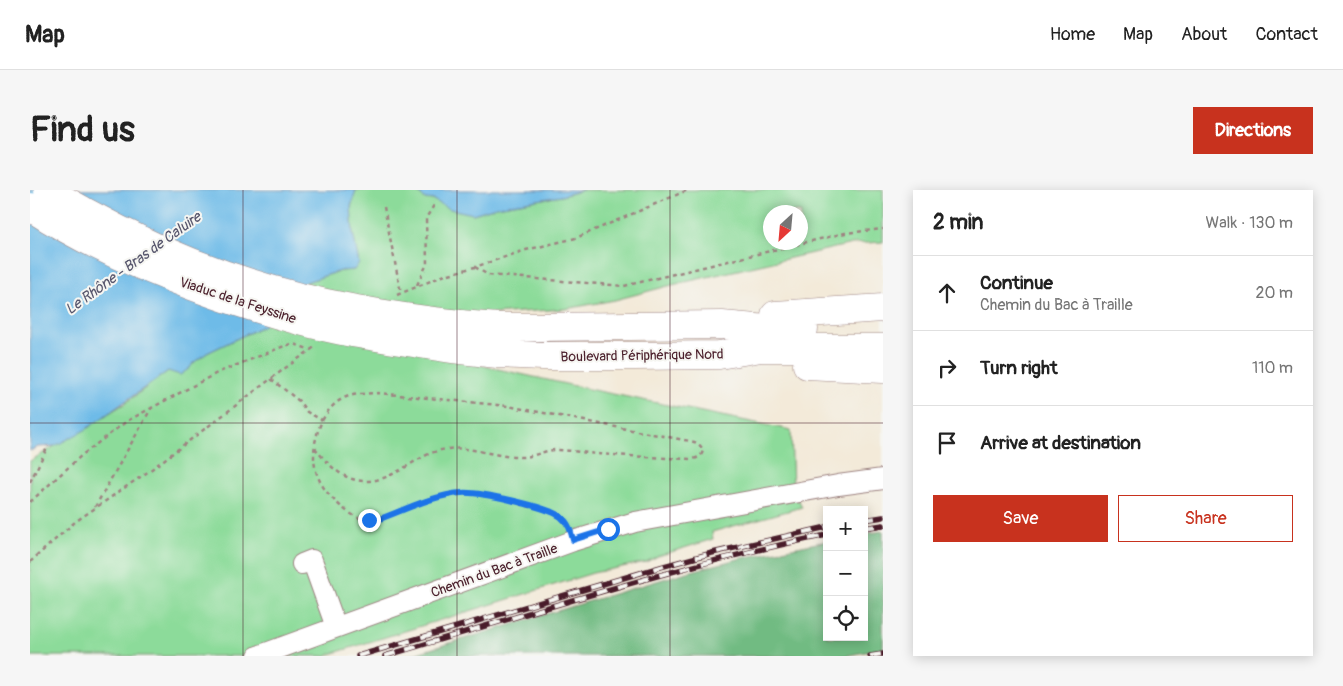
<!DOCTYPE html>
<html lang="en">
<head>
<meta charset="utf-8">
<style>
	:root { --surface:#fff; --page:#f6f6f6; --text:#222; --muted:#767676; --line:#e0e0e0; --accent:#c8321e }
	body { margin:0; font-family:Pangolin,sans-serif; background:var(--page); color:var(--text) }
	.controls { position:absolute; right:15px; bottom:15px; display:grid; overflow:hidden; border-radius:0px; box-shadow:0 2px 12px #0003 }
	.controls button { width:45px; height:45px; display:grid; place-items:center; padding:0; border:0; border-bottom:1px solid var(--line); background:var(--surface); color:var(--text); font:25px sans-serif }
	.compass { position:absolute; left:733px; top:15px; width:45px; height:45px; border-radius:50%; background:var(--surface); box-shadow:0 2px 12px #0003; rotate:206deg }
	.stop { position:absolute; width:15px; height:15px; margin:-11px; border:4px solid #1a73e8; border-radius:50%; background:#fff }
	.stop.end { background:#1a73e8; border-color:#fff; box-shadow:0 1px 5px #0008 }
	.list { margin:0; padding:0; list-style:none }
	h2 { display:flex; justify-content:space-between; align-items:center; height:65px; margin:0; padding:0 20px; font-size:21px }
	h2 small { font-size:16px; font-weight:400; color:var(--muted) }
	.list li { display:grid; grid-template-columns:32px 1fr auto; gap:15px; align-items:center; box-sizing:border-box; height:75px; padding:0 20px; border-top:1px solid var(--line) }
	.list b { display:block; font-size:19px; white-space:nowrap }
	.list p { margin:0; font-size:16px; white-space:nowrap; color:var(--muted) }
	.list em { font-size:16px; font-style:normal; color:var(--muted) }
	.actions { display:flex; gap:10px; padding:15px 20px }
	.actions a { flex:1; padding:11px 0; border:1px solid var(--accent); border-radius:0px; text-align:center; font-size:18px; color:var(--accent) }
	.actions .main { background:var(--accent); color:#fff }
	.icon { flex:none; width:28px; height:28px; fill:none; stroke:currentColor; stroke-width:2; stroke-linecap:round; stroke-linejoin:round }
	.map { position:relative; flex:none; width:853px; height:466px; overflow:hidden; border-radius:0px }
	header { display:flex; align-items:center; gap:30px; box-sizing:border-box; height:70px; padding:0 25px; background:var(--surface); border-bottom:1px solid var(--line) }
	header strong { font-size:24px }
	nav { display:flex; gap:28px; margin-inline-start:auto; font-size:18px }
	.intro { display:flex; align-items:center; justify-content:space-between; box-sizing:border-box; height:120px; padding:0 30px }
	h1 { margin:0; font-size:35px }
	.button { padding:12px 22px; border-radius:0px; background:var(--accent); color:#fff; font-size:18px; font-weight:700 }
	main { display:flex; gap:30px; padding:0 30px }
	aside { flex:1; background:var(--surface); border-radius:0px; box-shadow:0 2px 12px #0003 }
	.map>svg:first-child { display:block }
	.green { fill:#8cdb9a; stroke:#6b7d62; fill-rule:evenodd }
	.forest { fill:#71bb82; stroke:#5e6d56 }
	.water { fill:#6ebbe8; stroke:#5c6d8a }
	.lines { fill:none; stroke-linecap:round; stroke-linejoin:round }
	.minor-casing { stroke:#9e8482; stroke-width:22 }
	.highway-casing { stroke:#9e8482; stroke-width:29 }
	.path { stroke:#9e8482; stroke-width:2.5; stroke-dasharray:4 4; stroke-linecap:butt }
	.minor { stroke:#fff; stroke-width:20 }
	.highway { stroke:#fff; stroke-width:28 }
	.rail-casing { stroke:#4a1f2b; stroke-width:5.5 }
	.rail { stroke:#f6f6f2; stroke-width:4; stroke-dasharray:11; stroke-linecap:butt }
	.highway-bridge-casing { stroke:#9e8482; stroke-width:29; stroke-linecap:butt }
	.highway-bridge { stroke:#fff; stroke-width:28 }
	.route { stroke:#1a73e8; stroke-width:6 }
	.grid { fill:none; stroke:#4a1f2b; stroke-width:1; stroke-opacity:0.55 }
	.labels { text-anchor:middle; stroke-width:4; stroke-linejoin:round; paint-order:stroke }
	.street-label { font-size:14px; fill:#4a1f2b; stroke:#f6f6f2 }
	.water-label { font-size:15px; font-style:italic; fill:#57566d; stroke:#f6f6f2 }
</style>
</head>
<body>
<header>
<strong>Map</strong>
<nav><a>Home</a><a>Map</a><a>About</a><a>Contact</a></nav>
</header>
<div class="intro"><h1>Find us</h1><a class="button">Directions</a></div>
<main>
<div class="map">
<svg width="853" height="466" viewBox="0 0 853 466">
	<rect width="100%" height="100%" fill="#f6f6f2"/>
	<filter id="ink" filterUnits="userSpaceOnUse"><feTurbulence type="fractalNoise" baseFrequency=".02" numOctaves="2"/><feDisplacementMap in="SourceGraphic" scale="10" xChannelSelector="R" yChannelSelector="G"/><feConvolveMatrix kernelMatrix="1 2 1 2 8 2 1 2 1" color-interpolation-filters="sRGB"/></filter>
	<filter id="wash" filterUnits="userSpaceOnUse"><feTurbulence type="fractalNoise" baseFrequency=".0096" numOctaves="4" result="noise"/><feDisplacementMap in="SourceGraphic" scale="20" xChannelSelector="R" yChannelSelector="G"/><feGaussianBlur stdDeviation="1.12" result="paint"/><feColorMatrix in="noise" values="0 0 0 0 0 0 0 0 0 0 0 0 0 0 0 0 0 1.4 0 .05"/><feComposite in="paint" operator="in"/></filter>
	<g filter="url(#wash)">
		<rect width="100%" height="100%" fill="#f3ead9"/>
		<path class="green" d="M 326,0 L 385,0 L 395,9 L 403,10 L 443,24 L 466,17 L 531,6 L 553,0 L 853,0 L 853,52 L 822,54 L 642,95 L 585,110 L 535,119 L 463,124 L 436,172 L 563,200 L 761,240 L 763,297 L 772,317 L 682,342 L 683,349 L 628,366 L 616,372 L 563,383 L 294,466 L 0,466 L 0,271 L 94,214 L 138,181 L 159,178 L 163,173 L 177,163 L 233,136 L 276,92 L 310,81 L 324,80 L 321,17 ZM 741,22 L 771,22 L 771,52 L 741,52 Z"/>
		<path class="forest" d="M 853,341 L 853,459 L 814,466 L 377,466 L 650,384 L 712,368 L 797,351 L 797,447 L 834,447 L 834,344 Z"/>
		<path class="water" d="M 0,0 L 326,0 L 321,17 L 323,43 L 329,73 L 324,80 L 310,81 L 276,92 L 233,136 L 177,163 L 163,173 L 160,178 L 150,185 L 138,181 L 55,240 L 25,256 L 8,257 L 0,261 Z
			M 385,0 L 553,0 L 531,6 L 466,17 L 443,24 L 420,19 L 403,10 L 395,9 Z"/>
	</g>
	<g filter="url(#ink)">
		<g class="lines">
			<g class="minor-casing">
				<path id="minor" d="M 272,374 L 282,370 L 306,437
					M 228,466 L 543,351 L 605,332 L 808,295 L 853,289"/>
			</g>
			<g class="highway-casing">
				<path id="highway" d="M 745,125 L 853,118
					M 430,134 L 468,137 L 506,137 L 692,135 L 737,139 L 774,139
					M 430,160 L 468,164 L 513,166 L 605,166 L 689,165 L 731,158 L 853,158
					M 777,175 L 853,179"/>
			</g>
			<path class="path" d="M 354,17 L 371,103
				M 445,77 L 458,85 L 594,96 L 815,43 L 853,39
				M 387,95 L 397,74 L 396,28 L 406,12
				M 367,105 L 415,85 L 445,77 L 496,60 L 546,48 L 658,0
				M 241,189 L 269,211 L 277,222 L 292,230
				M 285,258 C 298,275 314,292 337,291 C 368,290 388,262 417,259 C 441,256 465,267 489,267 C 503,268 513,260 526,260 C 540,260 554,263 567,264 C 599,266 631,268 662,269 C 669,268 672,266 673,260 C 670,254 666,252 660,251 L 596,239 L 478,216 L 348,203 C 336,204 324,203 314,208 C 293,218 284,245 284,266 C 284,284 292,298 304,310 C 312,318 324,328 336,330 C 346,331 356,326 365,323 C 386,315 408,305 431,303 C 453,301 477,310 498,316 C 513,319 529,321 538,335
				M 0,292 L 18,256
				M 0,312 L 52,265 L 97,231 L 187,183 L 257,155 L 264,154 L 281,160
				M 65,317 L 122,217
				M 0,372 L 45,332 L 119,281 L 254,179 L 286,156"/>
			<use href="#minor" class="minor"/>
			<use href="#highway" class="highway"/>
			<g class="rail-casing">
				<path id="rail" d="M 834,330 L 853,327
					M 834,338 L 853,335
					M 328,466 L 634,376 L 682,363 L 797,337
					M 355,466 C 502,423 647,375 797,345
					M 840,466 L 853,464"/>
			</g>
			<use href="#rail" class="rail"/>
			<g class="highway-bridge-casing">
				<path id="highway-bridge" d="M 18,0 C 30,8 42,14 54,21 C 137,67 228,101 321,118 C 357,125 393,130 430,134
					M 0,17 C 64,59 135,88 207,112 C 243,124 280,135 317,142 C 355,149 392,154 430,160"/>
			</g>
			<use href="#highway-bridge" class="highway-bridge"/>
		</g>
	</g>
	<g class="lines" filter="url(#ink)">
		<path class="route" d="M 339,330 L 347,330 C 372,321 404,305 431,303 C 447,301 519,317 531,327 C 539,333 541,342 543,350 L 578,339"/>
	</g>
	<path class="grid" d="M 213,0 L 213,466M 427,0 L 427,466M 640,0 L 640,466M 0,233 L 853,233"/>
	<g class="labels">
		<g class="street-label">
			<text transform="translate(208 110) rotate(18)" y="5">Viaduc de la Feyssine</text>
			<text transform="translate(612 165) rotate(-1)" y="5">Boulevard Périphérique Nord</text>
			<text transform="translate(464 380) rotate(-20)" y="5">Chemin du Bac à Traille</text>
		</g>
		<g class="water-label">
			<text transform="translate(103 73) rotate(-36)" y="5">Le Rhône - Bras de Caluire</text>
		</g>
	</g>
</svg>
<div class="controls">
<button>+</button>
<button>−</button>
<button><svg class="icon" aria-label="locate" viewBox="0 0 24 24"><circle cx="12" cy="12" r="6"/><path d="M12 2v4M12 18v4M2 12h4M18 12h4"/></svg></button>
</div>
<svg class="compass" viewBox="-18 -18 36 36"><path d="M0-13l5 13h-10z" fill="#e53935"/><path d="M0 13l5-13h-10z" fill="#767676"/></svg>
<div class="stop" style="left:578px;top:339px"></div>
<div class="stop end" style="left:339px;top:330px"></div>
</div>
<aside>
<h2>2 min<small>Walk · 130 m</small></h2>
<ul class="list">
<li><svg class="icon" aria-label="ahead" viewBox="0 0 24 24"><path d="M12 20V5M6 11l6-6 6 6"/></svg><div><b>Continue</b><p>Chemin du Bac à Traille</p></div><em>20 m</em></li>
<li><svg class="icon" aria-label="right" viewBox="0 0 24 24"><path d="M7 20v-9h11M14 6l5 5-5 5"/></svg><div><b>Turn right</b></div><em>110 m</em></li>
<li><svg class="icon" aria-label="arrive" viewBox="0 0 24 24"><path d="M6 21V4h12l-3 4 3 4H6"/></svg><div><b>Arrive at destination</b></div></li>
</ul>
<div class="actions"><a class="main">Save</a><a>Share</a></div>
</aside>
</main>
</body>
</html>
